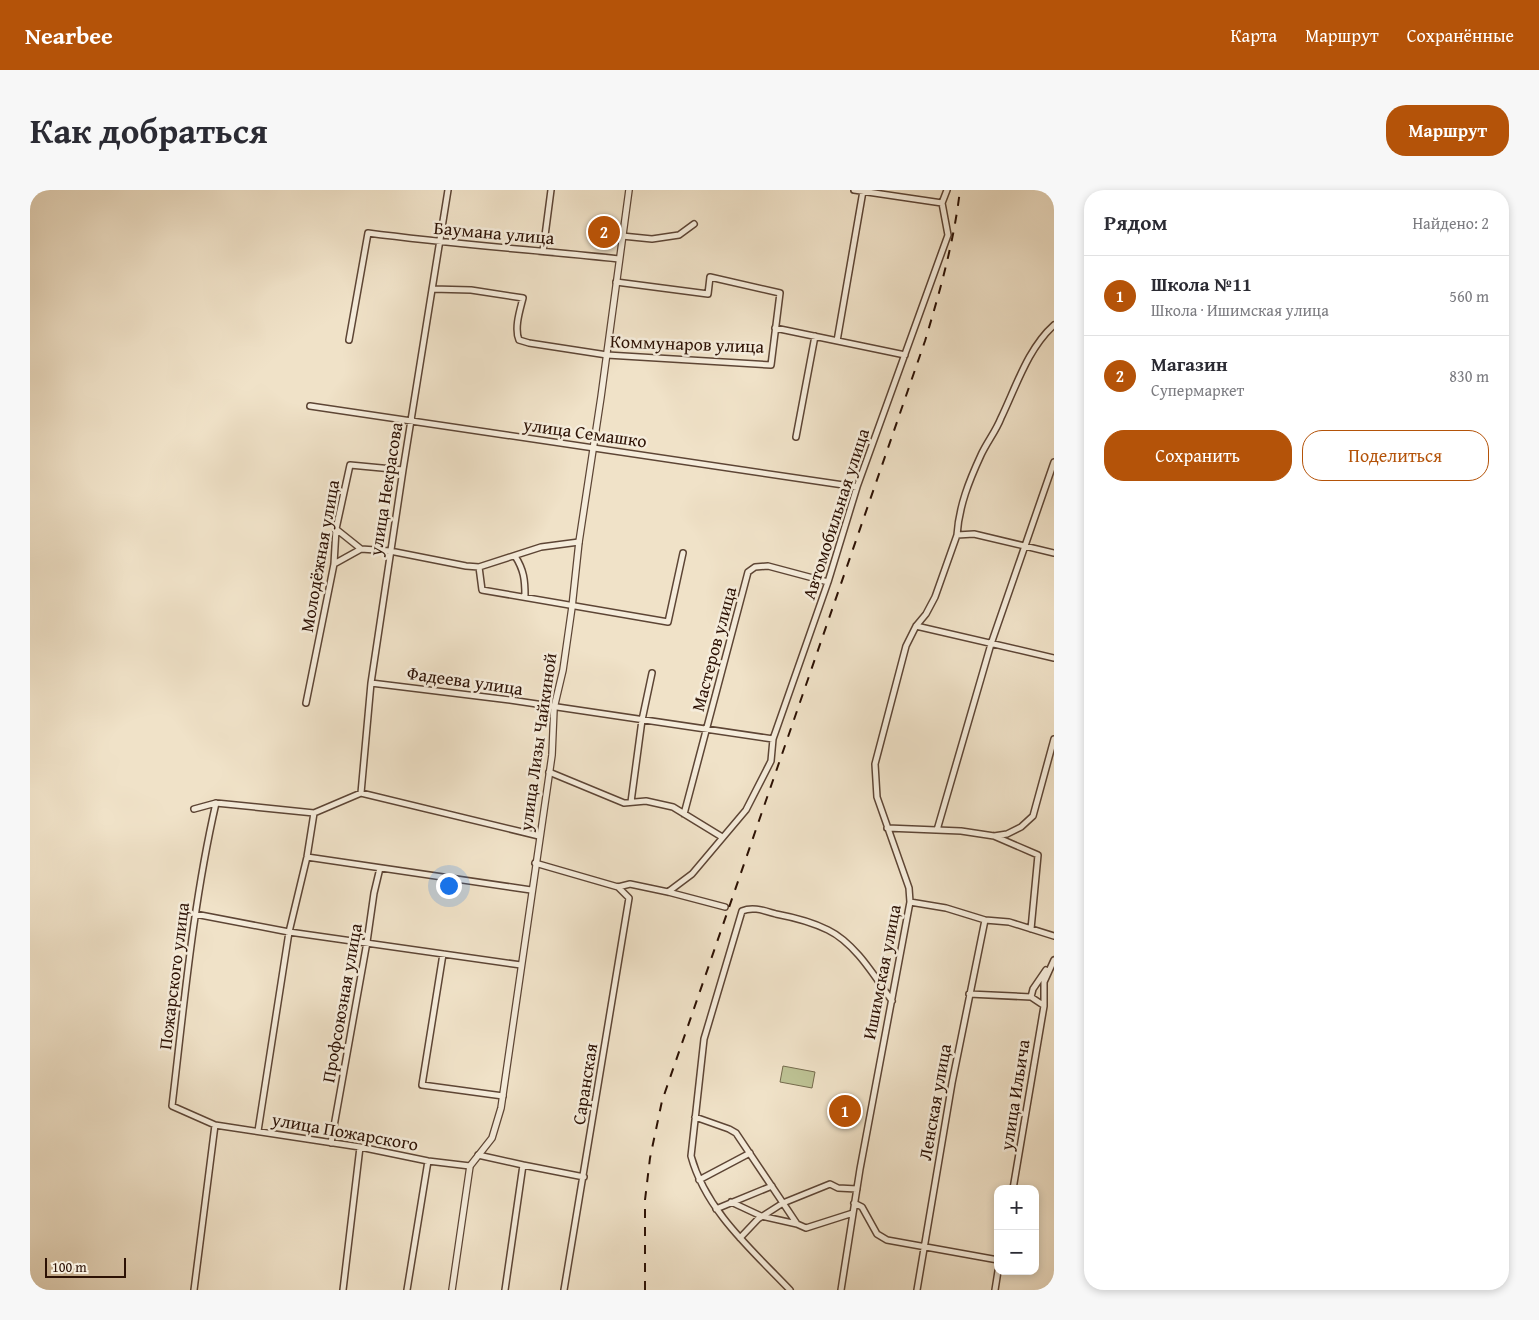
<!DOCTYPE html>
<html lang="ru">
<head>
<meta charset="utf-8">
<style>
	:root { --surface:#fff; --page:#f7f7f7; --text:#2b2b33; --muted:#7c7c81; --line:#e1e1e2; --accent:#b45309 }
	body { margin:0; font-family:"Gentium Book Plus",serif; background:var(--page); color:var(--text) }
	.controls { position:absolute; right:15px; bottom:15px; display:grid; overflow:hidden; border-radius:10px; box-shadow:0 2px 8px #0003 }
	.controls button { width:45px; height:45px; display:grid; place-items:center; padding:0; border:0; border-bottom:1px solid var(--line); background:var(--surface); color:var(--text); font:25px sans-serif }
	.scale { position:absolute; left:15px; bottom:12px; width:81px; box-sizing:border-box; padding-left:5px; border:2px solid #2c1104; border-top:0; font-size:14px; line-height:18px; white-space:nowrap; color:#2c1104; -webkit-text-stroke:4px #f5ecdb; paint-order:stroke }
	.you { position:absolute; left:418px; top:695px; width:18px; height:18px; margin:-12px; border:4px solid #fff; border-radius:50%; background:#1a73e8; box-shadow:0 0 0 8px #1a73e833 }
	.badge { display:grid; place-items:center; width:32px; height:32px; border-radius:50%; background:var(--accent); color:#fff; font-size:16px; font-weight:700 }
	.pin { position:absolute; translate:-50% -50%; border:2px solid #fff; box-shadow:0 1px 5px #0006 }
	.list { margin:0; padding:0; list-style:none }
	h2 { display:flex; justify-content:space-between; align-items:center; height:65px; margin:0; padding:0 20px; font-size:21px }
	h2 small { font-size:16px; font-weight:400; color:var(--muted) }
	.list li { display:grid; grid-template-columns:32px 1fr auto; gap:15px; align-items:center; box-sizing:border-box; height:80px; padding:0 20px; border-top:1px solid var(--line) }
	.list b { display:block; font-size:19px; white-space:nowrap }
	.list p { margin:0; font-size:16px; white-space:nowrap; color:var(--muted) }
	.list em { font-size:16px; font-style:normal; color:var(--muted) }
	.actions { display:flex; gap:10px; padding:15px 20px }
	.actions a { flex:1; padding:11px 0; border:1px solid var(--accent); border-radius:20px; text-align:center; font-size:18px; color:var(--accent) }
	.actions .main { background:var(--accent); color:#fff }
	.map { position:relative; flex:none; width:1024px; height:1100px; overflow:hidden; border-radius:20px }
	header { display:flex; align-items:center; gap:30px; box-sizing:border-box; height:70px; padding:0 25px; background:var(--accent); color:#fff }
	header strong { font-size:24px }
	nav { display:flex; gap:28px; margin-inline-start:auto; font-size:18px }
	.intro { display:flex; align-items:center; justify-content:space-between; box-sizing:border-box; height:120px; padding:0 30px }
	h1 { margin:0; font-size:35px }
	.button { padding:12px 22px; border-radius:20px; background:var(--accent); color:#fff; font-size:18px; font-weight:700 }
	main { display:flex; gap:30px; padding:0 30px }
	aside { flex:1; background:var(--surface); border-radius:20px; box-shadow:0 2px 8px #0003 }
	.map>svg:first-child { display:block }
	.garden { fill:#bdc294; stroke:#746a4c }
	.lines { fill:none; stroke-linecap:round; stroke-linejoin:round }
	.minor-casing { stroke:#5d4535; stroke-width:8 }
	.tertiary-casing { stroke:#5d4535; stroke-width:8 }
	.minor { stroke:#f5ecdb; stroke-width:5 }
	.tertiary { stroke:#f5ecdb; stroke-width:5.5 }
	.rail { stroke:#2c1104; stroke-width:2; stroke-dasharray:9 9; stroke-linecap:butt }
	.labels { text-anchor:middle; stroke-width:5; stroke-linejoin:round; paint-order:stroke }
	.street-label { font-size:18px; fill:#2c1104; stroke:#f5ecdb }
</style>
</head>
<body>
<header>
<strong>Nearbee</strong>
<nav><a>Карта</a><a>Маршрут</a><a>Сохранённые</a></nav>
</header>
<div class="intro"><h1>Как добраться</h1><a class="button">Маршрут</a></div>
<main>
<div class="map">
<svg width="1024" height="1100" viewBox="0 0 1024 1100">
	<rect width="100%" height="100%" fill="#f0e2c8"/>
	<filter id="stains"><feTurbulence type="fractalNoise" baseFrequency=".004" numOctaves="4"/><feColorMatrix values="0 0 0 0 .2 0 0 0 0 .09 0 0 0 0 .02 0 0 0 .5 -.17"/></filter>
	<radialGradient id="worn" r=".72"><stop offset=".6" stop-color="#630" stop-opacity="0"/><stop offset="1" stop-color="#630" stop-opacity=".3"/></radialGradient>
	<path class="garden" d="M 753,876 L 785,882 L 782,898 L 750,892 Z"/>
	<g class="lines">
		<g class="minor-casing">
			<path id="minor" d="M 824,0 L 912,13
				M 592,46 L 622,49 L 649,45 L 664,34
				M 513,61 L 521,0
				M 402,99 L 441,100 L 493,108 C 490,120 484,138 489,150 L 499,153 L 577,165 L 741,175 L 750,103 L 680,87 L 678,104 L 586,92
				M 745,138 L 875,165
				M 319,150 L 338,43 C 421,54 505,60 589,69
				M 807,151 L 833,1
				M 280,216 L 827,297
				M 766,247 L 785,146
				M 306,339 L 331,359
				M 927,345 C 929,316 939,291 951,265 C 957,252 966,241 971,228 C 986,197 998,158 1024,135
				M 485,366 C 494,380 495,390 495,406
				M 304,374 L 331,359 L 360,361 L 436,376 L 449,377 L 511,357 L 549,352
				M 449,377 L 452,400 L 638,432 L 653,363
				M 886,436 L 1024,468
				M 341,493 L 480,510 L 743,549
				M 276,513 L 304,374 L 306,339 L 320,275 L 373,280
				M 519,582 L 594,613 L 616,611 L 643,617 L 692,647
				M 331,603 L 341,493 L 373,280 L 418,0
				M 601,612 L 612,530 L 622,483
				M 186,613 C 163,713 154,815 142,916 L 185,935 L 330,957 L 398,971 L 440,976
				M 164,619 L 186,613 L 284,623 L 331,603 L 509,646
				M 654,624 L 718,382 L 725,377 L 738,376 L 798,392
				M 857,638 L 931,641 L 964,646 L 977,644 L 991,637 L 1003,626 L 1024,549
				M 907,640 L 961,454 L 1024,272
				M 964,646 L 1008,665 L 1001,739
				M 277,667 L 501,700
				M 505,673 L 588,697 L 600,694 L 638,702 L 695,717
				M 638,702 L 662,684 L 716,620 L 741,571 L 743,549 L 798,392 L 827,297 L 918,45 L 912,13 L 917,0
				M 880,712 L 916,718 L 955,730 L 979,732 L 1024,746
				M 165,724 L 259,742 L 491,775
				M 413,764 L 392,895 L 473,906
				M 939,804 L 1001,807 L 1013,815
				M 1001,807 L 1003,799 L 1016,780
				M 665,927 L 699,939 L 706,943 L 753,1013 L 800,994 L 808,998 L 827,999
				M 228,941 L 259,742 L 277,667 L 284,623
				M 301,953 L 337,752 L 344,703 L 350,678
				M 448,965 L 493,975 L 475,1100
				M 493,975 L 554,987
				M 669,990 L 720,963
				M 983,999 L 1014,816 L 1014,792 L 1024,770
				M 701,1012 L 731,1026 L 767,1034
				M 824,1013 L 832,1017 L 847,1044 L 857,1050 L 968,1070
				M 686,1019 L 742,996
				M 710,1048 L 728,1029 L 753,1013 L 767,1034 L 776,1038 L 823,1023
				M 164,1100 L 185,935
				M 313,1100 L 330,957
				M 377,1100 L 398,971
				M 534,1100 L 599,708 L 588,697
				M 760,1100 C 722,1060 676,1021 661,966 L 674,849 L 712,721 C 723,716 735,721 746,724 C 762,727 784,733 798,740 C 825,753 845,787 862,811
				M 811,1100 L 830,979 L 880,712 L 879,698 L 847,607 L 845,574 L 876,456 L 886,436 L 896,424 L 905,407 L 927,345 L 944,344 L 1024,363
				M 887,1100 L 922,893 L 955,730
				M 965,1100 L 968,1081"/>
		</g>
		<g class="tertiary-casing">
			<path id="tertiary" d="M 422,1100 L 440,976 L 462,948 L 471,918 L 522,565 L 524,518 L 533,480 L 542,417 L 549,352 L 571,207 L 599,0"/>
		</g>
		<use href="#minor" class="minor"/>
		<use href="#tertiary" class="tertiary"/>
		<path class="rail" d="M 615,1100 L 615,1010 L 620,968 L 632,911 L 895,151 C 910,101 924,52 930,0"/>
	</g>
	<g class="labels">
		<g class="street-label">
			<text transform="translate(464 43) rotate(5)" y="6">Баумана улица</text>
			<text transform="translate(657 154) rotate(2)" y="6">Коммунаров улица</text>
			<text transform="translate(555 243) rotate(8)" y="6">улица Семашко</text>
			<text transform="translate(356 299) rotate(-81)" y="6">улица Некрасова</text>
			<text transform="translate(806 324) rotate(-72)" y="6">Автомобильная улица</text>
			<text transform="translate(290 366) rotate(-80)" y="6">Молодёжная улица</text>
			<text transform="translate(684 459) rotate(-75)" y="6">Мастеров улица</text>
			<text transform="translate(435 491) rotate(8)" y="6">Фадеева улица</text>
			<text transform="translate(508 552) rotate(-82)" y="6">улица Лизы Чайкиной</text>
			<text transform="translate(852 782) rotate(-79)" y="6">Ишимская улица</text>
			<text transform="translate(144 786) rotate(-83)" y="6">Пожарского улица</text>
			<text transform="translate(312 813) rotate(-80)" y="6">Профсоюзная улица</text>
			<text transform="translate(555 894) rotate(-81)" y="6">Саранская</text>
			<text transform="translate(985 905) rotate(-81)" y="6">улица Ильича</text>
			<text transform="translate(905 912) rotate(-80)" y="6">Ленская улица</text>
			<text transform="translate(315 942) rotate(10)" y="6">улица Пожарского</text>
		</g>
	</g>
	<rect width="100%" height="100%" filter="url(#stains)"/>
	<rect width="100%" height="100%" fill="url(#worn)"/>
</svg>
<div class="controls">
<button>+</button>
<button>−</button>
</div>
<div class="scale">100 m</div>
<div class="you"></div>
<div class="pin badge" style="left:815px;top:921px">1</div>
<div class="pin badge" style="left:574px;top:42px">2</div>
</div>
<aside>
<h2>Рядом<small>Найдено: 2</small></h2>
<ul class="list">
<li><span class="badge">1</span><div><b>Школа №11</b><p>Школа · Ишимская улица</p></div><em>560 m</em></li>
<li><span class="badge">2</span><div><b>Магазин</b><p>Супермаркет</p></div><em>830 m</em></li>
</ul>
<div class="actions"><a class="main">Сохранить</a><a>Поделиться</a></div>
</aside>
</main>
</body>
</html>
